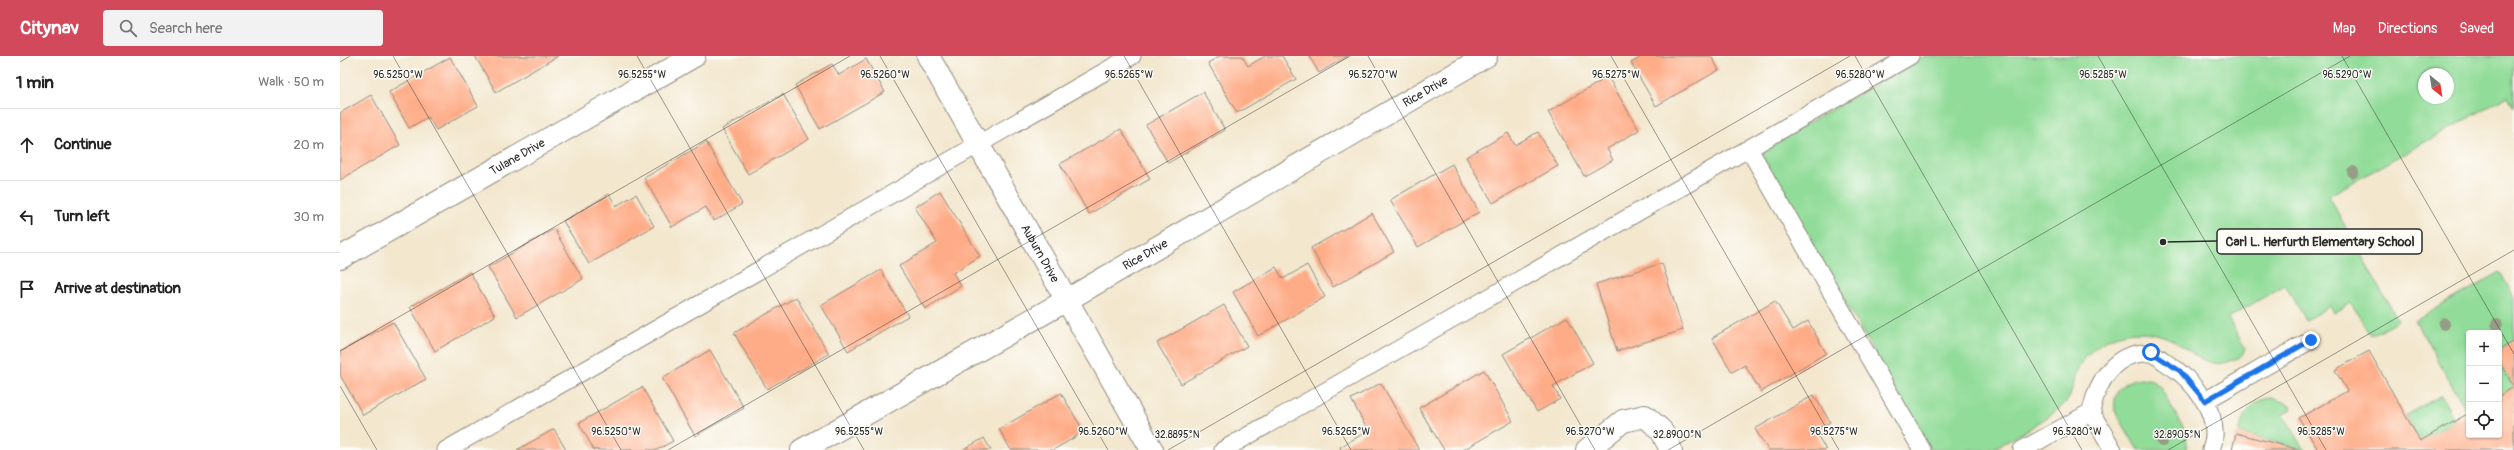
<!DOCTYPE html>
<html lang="en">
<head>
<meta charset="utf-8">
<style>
	:root { --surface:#fff; --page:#f2f2f2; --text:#222; --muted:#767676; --line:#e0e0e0; --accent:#d1495b }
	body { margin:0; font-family:Pangolin,sans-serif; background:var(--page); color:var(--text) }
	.controls { position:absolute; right:12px; bottom:12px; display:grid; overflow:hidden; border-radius:4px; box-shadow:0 1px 3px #0004 }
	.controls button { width:36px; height:36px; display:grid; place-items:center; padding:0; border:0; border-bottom:1px solid var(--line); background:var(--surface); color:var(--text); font:20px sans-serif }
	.compass { position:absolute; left:2078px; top:12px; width:36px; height:36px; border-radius:50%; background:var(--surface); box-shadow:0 1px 3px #0004; rotate:150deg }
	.stop { position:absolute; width:12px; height:12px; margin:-9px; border:3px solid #1a73e8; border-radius:50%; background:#fff }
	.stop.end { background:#1a73e8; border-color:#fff; box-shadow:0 1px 4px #0008 }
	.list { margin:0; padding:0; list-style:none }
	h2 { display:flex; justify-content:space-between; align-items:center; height:52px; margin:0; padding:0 16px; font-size:17px }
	h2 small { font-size:13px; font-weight:400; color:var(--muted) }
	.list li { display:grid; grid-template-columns:26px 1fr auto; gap:12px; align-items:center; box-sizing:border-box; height:72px; padding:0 16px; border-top:1px solid var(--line) }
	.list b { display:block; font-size:15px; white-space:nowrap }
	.list em { font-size:13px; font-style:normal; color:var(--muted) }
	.icon { flex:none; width:22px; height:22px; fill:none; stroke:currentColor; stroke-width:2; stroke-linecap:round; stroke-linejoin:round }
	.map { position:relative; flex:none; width:2174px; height:394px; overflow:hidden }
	header { display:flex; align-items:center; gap:24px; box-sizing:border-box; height:56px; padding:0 20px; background:var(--accent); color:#fff }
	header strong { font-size:19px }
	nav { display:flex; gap:22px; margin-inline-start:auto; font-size:14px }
	.search { width:280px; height:36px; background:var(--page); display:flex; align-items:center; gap:10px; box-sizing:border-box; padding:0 14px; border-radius:4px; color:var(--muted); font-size:15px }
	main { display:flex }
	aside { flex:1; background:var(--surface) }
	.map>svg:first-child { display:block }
	.green { fill:#91dc98; stroke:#5e8462; fill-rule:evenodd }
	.building { fill:#feac87 }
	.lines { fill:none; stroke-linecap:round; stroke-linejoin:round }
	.service-casing { stroke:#8f897c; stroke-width:19 }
	.minor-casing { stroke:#8f897c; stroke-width:24 }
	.service { stroke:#fff; stroke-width:17 }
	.minor { stroke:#fff; stroke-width:22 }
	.tree { fill:#969d86 }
	.route { stroke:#1a73e8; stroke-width:5 }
	.ticks { fill:none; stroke:#2b2b2b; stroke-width:1; stroke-opacity:0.45 }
	.labels { text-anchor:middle; stroke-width:3; stroke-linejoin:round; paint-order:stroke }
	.street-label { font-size:12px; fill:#2b2b2b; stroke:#fdfcf7 }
	.ticks-label { font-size:10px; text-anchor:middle; fill:#2b2b2b; stroke:#fdfcf7; stroke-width:3; stroke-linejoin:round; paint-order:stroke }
	.leader { fill:none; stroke:#2b2b2b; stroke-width:1.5 }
	.callout-dot { fill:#2b2b2b; stroke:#fdfcf7; stroke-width:1.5 }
	.callout { fill:#fdfcf7; stroke:#2b2b2b; stroke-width:1.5 }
	.callout-label { font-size:13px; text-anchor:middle; font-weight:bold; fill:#2b2b2b }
</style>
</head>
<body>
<header>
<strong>Citynav</strong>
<div class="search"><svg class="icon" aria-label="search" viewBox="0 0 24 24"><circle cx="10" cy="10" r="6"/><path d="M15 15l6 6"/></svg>Search here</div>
<nav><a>Map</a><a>Directions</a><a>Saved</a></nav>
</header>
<main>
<aside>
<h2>1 min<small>Walk · 50 m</small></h2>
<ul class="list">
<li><svg class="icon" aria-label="ahead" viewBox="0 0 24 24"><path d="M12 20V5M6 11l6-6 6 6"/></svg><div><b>Continue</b></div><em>20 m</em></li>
<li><svg class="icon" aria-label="left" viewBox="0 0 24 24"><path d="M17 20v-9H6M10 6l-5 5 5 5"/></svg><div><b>Turn left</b></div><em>30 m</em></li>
<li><svg class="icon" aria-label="arrive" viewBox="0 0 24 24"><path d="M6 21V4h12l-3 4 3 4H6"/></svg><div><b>Arrive at destination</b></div></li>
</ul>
</aside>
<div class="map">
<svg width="2174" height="394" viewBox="0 0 2174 394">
	<rect width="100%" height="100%" fill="#fdfcf7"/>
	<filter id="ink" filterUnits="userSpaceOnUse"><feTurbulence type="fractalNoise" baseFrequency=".025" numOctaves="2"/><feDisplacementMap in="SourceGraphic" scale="8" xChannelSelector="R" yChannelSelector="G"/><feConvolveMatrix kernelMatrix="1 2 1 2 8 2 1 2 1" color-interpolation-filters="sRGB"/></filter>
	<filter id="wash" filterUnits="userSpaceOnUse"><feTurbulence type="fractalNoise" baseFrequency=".012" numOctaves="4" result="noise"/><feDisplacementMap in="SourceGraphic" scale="16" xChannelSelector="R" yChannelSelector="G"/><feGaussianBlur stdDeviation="0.9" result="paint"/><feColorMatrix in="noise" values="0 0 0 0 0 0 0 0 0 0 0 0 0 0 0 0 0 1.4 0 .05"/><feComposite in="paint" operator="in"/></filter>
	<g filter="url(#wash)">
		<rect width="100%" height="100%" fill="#f3e7ce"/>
		<path class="green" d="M 1585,0 L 2174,0 L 2174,51 L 2168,40 L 1988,140 L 2058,264 L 2031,279 L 2011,247 L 1994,257 L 1990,250 L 1966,264 L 1945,229 L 1888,262 L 1905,292 C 1903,299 1900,302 1893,304 C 1862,318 1847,286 1820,279 C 1807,275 1791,275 1778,279 C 1759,285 1740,303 1734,322 C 1732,330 1732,339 1727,345 C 1721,355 1660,392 1648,394 C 1631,394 1608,394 1590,394 L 1419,95 ZM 2084,18 L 2108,18 L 2108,42 L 2084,42 Z
			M 2160,216 L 2174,241 L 2174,285 L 2159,294 L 2159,277 L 2129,277 L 2128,357 L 2075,265 Z
			M 2159,306 L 2174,331 L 2159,340 Z
			M 1801,322 L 1812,324 L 1820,331 L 1847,378 L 1846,394 L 1798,394 L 1775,355 C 1772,335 1783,324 1801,322 Z
			M 2101,339 L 2115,365 L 2080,385 L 2066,359 Z
			M 1932,342 L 1951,349 L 1952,353 L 1943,358 L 1965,394 L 1899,377 C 1903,358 1911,343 1932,342 Z"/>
		<g id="blocks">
			<path class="building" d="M 135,0 L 218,0 L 156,36 Z
				M 880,0 L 902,0 L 908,10 L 925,0 L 942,0 L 956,23 L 897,57 L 868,7 Z
				M 969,0 L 1008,0 L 979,17 Z
				M 1303,0 L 1371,0 L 1379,14 L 1316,50 L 1291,7 Z
				M 110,1 L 138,50 L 96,74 L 88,61 L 69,72 L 49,36 Z
				M 526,3 L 545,36 L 480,73 L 455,29 L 492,8 L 499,19 Z
				M 1268,21 L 1299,74 L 1267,93 L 1273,104 L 1244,120 L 1208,56 Z
				M 863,36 L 885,74 L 828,107 L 806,69 Z
				M 443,38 L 469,83 L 408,118 L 382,73 Z
				M 31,39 L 60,89 L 0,124 L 0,57 Z
				M 781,73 L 810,123 L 749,158 L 720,108 Z
				M 1198,76 L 1218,110 L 1153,147 L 1126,101 L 1168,77 L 1175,89 Z
				M 366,86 L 402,148 L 374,165 L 366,151 L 332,171 L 304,122 Z
				M 1112,108 L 1139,156 L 1078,191 L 1050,144 Z
				M 600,135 L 640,200 L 613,217 L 621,230 L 585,253 L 559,210 L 597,187 L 575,151 Z
				M 269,138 L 276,150 L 296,138 L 314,170 L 249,208 L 223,165 Z
				M 1032,157 L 1054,196 L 993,231 L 971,192 Z
				M 214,173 L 243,223 L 177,261 L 148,211 Z
				M 1322,207 L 1343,274 L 1277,295 L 1256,228 Z
				M 967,209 L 985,241 L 918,280 L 893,236 L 936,211 L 943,223 Z
				M 541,214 L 568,260 L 508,295 L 481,249 Z
				M 130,216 L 155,260 L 95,295 L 70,251 Z
				M 456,241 L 489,298 L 427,333 L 394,277 Z
				M 1435,245 L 1453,274 L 1468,265 L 1486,297 L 1421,336 L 1405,309 L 1392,316 L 1372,282 Z
				M 884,249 L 907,290 L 841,328 L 817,287 Z
				M 1227,261 L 1253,307 L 1213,330 L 1220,343 L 1197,356 L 1163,298 Z
				M 53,266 L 86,323 L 23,359 L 0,319 L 0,296 Z
				M 2174,285 L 2174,394 L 1978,394 L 1959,362 L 2007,335 L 1995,314 L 2029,295 L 2080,385 L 2129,357 L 2129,379 L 2159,379 L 2159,340 L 2174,331 L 2159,306 L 2159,294 Z
				M 370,294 L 404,352 L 355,380 L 322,322 Z
				M 1144,314 L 1173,365 L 1123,394 L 1104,394 L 1079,352 Z
				M 1041,327 L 1079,394 L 1001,394 L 1000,391 L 1028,375 L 1011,343 Z
				M 302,331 L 333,385 L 317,394 L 254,394 L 239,367 Z
				M 721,337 L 744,376 L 713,394 L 671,394 L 659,373 Z
				M 1474,339 L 1490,366 L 1475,375 L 1486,394 L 1428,394 L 1415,373 Z
				M 214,373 L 226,394 L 177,394 Z
				M 1896,377 L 1960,394 L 1892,394 Z
				M 644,382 L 651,394 L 623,394 Z"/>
		</g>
	</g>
	<g filter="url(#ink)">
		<use href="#blocks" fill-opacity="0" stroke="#8f897c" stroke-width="1"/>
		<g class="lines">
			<g class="service-casing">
				<path id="service" d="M 1409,93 L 1582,394
					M 1865,345 L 1971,284
					M 1751,356 C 1757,326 1774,295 1810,297 C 1815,297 1821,303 1825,306 C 1853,323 1884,360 1871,394
					M 106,394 L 792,0
					M 883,394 L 1570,0
					M 1682,394 L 1751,356 L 1773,394"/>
			</g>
			<g class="minor-casing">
				<g id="minor">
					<path id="s1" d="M 588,0 L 812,394"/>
					<path id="s2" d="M 0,202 L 354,0"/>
					<path id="s3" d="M 462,394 L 727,244 L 1146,0"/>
					<path d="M 1247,394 L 1283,365 L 1305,360 L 1321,374 L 1331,394"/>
				</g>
			</g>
			<use href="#service" class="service"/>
			<use href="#minor" class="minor"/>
		</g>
		<g class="tree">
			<circle cx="2013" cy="116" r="6"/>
			<circle cx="2104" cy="268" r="6"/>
			<circle cx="2157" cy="268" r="6"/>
			<circle cx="1822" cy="385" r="6"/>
		</g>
	</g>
	<g class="lines" filter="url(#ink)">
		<path class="route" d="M 1811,296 L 1840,315 L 1865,345 L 1971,284"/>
	</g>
	<path class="ticks" d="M 53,0 L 281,394M 297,0 L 524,394M 540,0 L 768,394M 784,0 L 1011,394M 1028,0 L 1255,394M 1271,0 L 1499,394M 1515,0 L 1742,394M 1758,0 L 1986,394M 2002,0 L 2174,298M 0,6 L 10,0M 0,295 L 510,0M 0,330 L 37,394M 328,394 L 1010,0M 828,394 L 1510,0M 1328,394 L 2010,0M 1828,394 L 2174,194"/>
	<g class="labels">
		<g class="street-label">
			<text dy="4" stroke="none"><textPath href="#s3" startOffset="719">Rice Drive</textPath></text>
			<text dy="4" stroke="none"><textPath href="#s2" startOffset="204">Tulane Drive</textPath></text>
			<text dy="4" stroke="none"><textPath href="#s1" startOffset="227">Auburn Drive</textPath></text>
			<text dy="4" stroke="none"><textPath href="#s3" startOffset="395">Rice Drive</textPath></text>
		</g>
	</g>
	<g class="ticks-label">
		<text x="2007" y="22">96.5290°W</text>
		<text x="58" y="22">96.5250°W</text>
		<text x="302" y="22">96.5255°W</text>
		<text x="545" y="22">96.5260°W</text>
		<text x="789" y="22">96.5265°W</text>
		<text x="1033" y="22">96.5270°W</text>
		<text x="1276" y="22">96.5275°W</text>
		<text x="1520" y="22">96.5280°W</text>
		<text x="1763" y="22">96.5285°W</text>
		<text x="276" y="379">96.5250°W</text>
		<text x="519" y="379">96.5255°W</text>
		<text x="763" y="379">96.5260°W</text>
		<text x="1006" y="379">96.5265°W</text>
		<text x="1250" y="379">96.5270°W</text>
		<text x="1494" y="379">96.5275°W</text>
		<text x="1737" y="379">96.5280°W</text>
		<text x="1981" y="379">96.5285°W</text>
		<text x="837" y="382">32.8895°N</text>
		<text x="1337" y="382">32.8900°N</text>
		<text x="1837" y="382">32.8905°N</text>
	</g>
	<path class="leader" d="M1823 186L1877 185"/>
	<circle class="callout-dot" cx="1823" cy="186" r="4"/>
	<rect class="callout" x="1877" y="173" width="205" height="25" rx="4"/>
	<g class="callout-label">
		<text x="1980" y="190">Carl L. Herfurth Elementary School</text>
	</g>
</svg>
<div class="controls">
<button>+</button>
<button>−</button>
<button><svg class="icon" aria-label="locate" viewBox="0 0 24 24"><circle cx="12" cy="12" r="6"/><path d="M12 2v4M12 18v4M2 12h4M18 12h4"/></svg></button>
</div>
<svg class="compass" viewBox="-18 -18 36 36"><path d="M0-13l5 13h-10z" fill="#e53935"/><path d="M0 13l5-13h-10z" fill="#767676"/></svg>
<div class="stop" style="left:1811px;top:296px"></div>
<div class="stop end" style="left:1971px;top:284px"></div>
</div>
</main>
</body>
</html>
